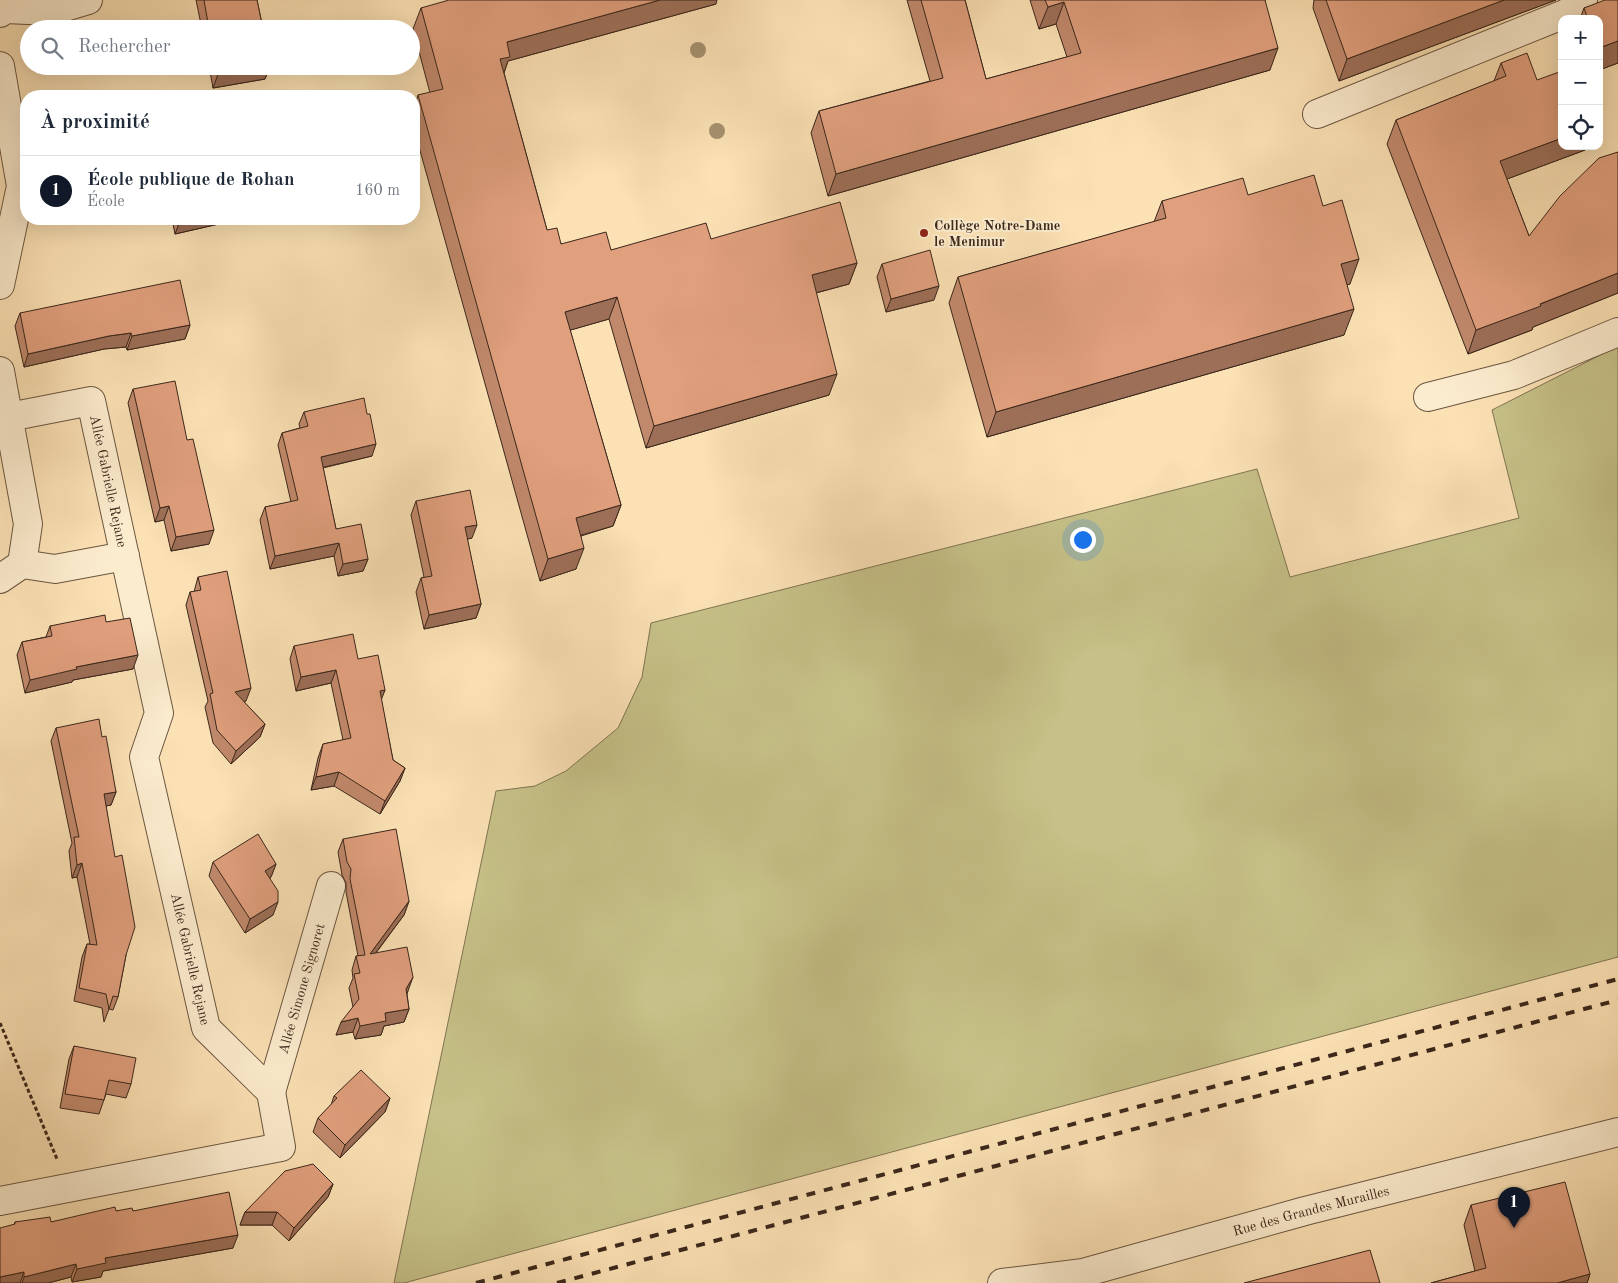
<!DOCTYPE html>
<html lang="fr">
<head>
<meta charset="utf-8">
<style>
	:root { --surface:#fff; --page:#f6f6f7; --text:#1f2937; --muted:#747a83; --line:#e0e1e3; --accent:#111827 }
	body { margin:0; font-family:"Old Standard TT",serif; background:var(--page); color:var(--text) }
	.controls { position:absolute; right:15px; top:15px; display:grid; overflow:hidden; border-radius:10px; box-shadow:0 5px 20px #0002 }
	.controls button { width:45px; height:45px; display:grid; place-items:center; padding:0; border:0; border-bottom:1px solid var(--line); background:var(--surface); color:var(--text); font:25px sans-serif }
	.you { position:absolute; left:1082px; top:539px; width:18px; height:18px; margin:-12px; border:4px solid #fff; border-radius:50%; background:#1a73e8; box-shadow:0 0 0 8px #1a73e833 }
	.badge { display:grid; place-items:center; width:32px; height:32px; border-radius:50%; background:var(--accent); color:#fff; font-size:16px; font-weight:700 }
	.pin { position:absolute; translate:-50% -41px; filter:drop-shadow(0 1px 2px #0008) }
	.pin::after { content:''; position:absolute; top:26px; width:18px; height:15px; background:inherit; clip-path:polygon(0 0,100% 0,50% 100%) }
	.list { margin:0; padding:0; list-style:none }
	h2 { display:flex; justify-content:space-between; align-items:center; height:65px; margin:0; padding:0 20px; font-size:21px }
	h2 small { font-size:16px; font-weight:400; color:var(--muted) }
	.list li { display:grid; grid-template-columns:32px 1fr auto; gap:15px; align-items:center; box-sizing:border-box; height:70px; padding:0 20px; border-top:1px solid var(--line) }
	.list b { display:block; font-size:19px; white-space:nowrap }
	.list p { margin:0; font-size:16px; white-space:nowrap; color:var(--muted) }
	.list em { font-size:16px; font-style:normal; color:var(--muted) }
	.icon { flex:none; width:28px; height:28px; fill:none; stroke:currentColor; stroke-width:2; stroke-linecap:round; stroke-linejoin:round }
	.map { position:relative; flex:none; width:1618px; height:1283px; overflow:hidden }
	.search { position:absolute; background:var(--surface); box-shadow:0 5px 20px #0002; left:20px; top:20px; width:400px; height:55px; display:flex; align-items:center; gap:12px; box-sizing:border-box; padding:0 18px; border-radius:28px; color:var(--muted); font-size:19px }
	.panel { position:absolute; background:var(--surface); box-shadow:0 5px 20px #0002; left:20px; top:90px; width:400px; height:135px; border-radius:20px }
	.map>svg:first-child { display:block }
	.green { fill:#c6c188; stroke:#807452 }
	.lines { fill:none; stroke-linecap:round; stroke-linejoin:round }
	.minor-casing { stroke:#6b5641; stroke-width:30 }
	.path { stroke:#3b271b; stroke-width:3; stroke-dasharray:4 2.5; stroke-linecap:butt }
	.minor { stroke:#fcecce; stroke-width:28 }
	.rail { stroke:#3b271b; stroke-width:4; stroke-dasharray:9 9; stroke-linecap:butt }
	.tree { fill:#a5906f }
	.wall { fill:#c1896c; stroke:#3b271b }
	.shaded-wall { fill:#9d6f58; stroke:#3b271b }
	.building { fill:#e09f7d; stroke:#3b271b }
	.poi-dot { fill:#8f2418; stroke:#fcecce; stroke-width:2 }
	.labels { text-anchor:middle; stroke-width:4; stroke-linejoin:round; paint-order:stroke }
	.poi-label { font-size:14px; font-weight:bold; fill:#3b271b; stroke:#fcecce; text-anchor:start }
	.street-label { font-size:14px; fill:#3b271b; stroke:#fcecce }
</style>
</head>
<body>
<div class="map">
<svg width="1618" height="1283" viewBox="0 0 1618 1283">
	<rect width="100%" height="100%" fill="#fbe1b4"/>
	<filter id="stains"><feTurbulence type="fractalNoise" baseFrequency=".004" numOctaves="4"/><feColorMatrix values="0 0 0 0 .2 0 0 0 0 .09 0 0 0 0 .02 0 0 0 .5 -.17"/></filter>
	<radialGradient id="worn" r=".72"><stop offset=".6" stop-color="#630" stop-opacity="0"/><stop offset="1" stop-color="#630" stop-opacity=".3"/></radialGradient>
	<path class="green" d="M 1618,346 L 1618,957 L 404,1283 L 394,1283 L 496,791 L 535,786 L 566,771 L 618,728 L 642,677 L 651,623 L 1257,469 L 1290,577 L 1519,518 L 1492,410 Z"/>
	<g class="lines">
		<g class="minor-casing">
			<g id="minor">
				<path d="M 0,13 L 5,9 L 51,11 L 88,0"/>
				<path d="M 0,66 L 21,186 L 0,285"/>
				<path d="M 1317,114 L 1567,13 L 1583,0"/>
				<path d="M 0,371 L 28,524 L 22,564 L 0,579"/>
				<path d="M 1428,397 L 1514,375 L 1618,332"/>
				<path d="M 22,564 L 55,569 L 125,556"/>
				<path id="s1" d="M 271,1092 L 331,886"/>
				<path d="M 0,1201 L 281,1147 L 271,1092 L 206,1028 L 144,757 L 159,713 L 91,401 L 9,417"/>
				<path id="s2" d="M 1002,1283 L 1083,1273 L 1305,1211 L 1618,1132"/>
			</g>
		</g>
		<path class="path" d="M 0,1023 L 57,1159"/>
		<use href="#minor" class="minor"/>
		<path class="rail" d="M 476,1283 L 1618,979
			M 557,1283 L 1618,1000"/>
	</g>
	<g class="tree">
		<circle cx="698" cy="50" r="8"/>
		<circle cx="717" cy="131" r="8"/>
	</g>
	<path class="wall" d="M 196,0 L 257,0 L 263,29 L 202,29 Z
		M 907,0 L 965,0 L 986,79 L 1067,57 L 1056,24 L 1039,29 L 1030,0 L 1265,0 L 1270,70 L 828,196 L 811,133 L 819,111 L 930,81 Z
		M 1314,0 L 1556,0 L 1339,81 L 1313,8 Z
		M 1618,0 L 1618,63 L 1599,70 L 1599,19 L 1580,19 L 1584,8 Z
		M 716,4 L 508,61 L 504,73 L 547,230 L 561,244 L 611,250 L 711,239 L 857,263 L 849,284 L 816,293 L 829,395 L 646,448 L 609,319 L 570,330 L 621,505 L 613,526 L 581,536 L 576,569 L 540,581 L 414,129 L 414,108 L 418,95 L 430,93 L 413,29 L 421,8 Z
		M 1501,63 L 1537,80 L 1585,150 L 1507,179 L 1529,236 L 1618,152 L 1618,293 L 1533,327 L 1532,330 L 1468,354 L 1387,144 L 1396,120 L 1494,81 Z
		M 209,66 L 270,66 L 265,79 L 213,88 Z
		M 1248,195 L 1323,206 L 1350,284 L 1347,285 L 1344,335 L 987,437 L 949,303 L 958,277 L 1154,222 L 1162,201 Z
		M 172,219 L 224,219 L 223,223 L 175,234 Z
		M 882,264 L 934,300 L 886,312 L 877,277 Z
		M 20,313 L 190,325 L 185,339 L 127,350 L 126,347 L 104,349 L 24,367 L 15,326 Z
		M 133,389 L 209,544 L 171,551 L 164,520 L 155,522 L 128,403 Z
		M 304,412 L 372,456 L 323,468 L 336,529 L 368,559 L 363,571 L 338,576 L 334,556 L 270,569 L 260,520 L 265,507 L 291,502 L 278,445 L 282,433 L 300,428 L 299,424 Z
		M 416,501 L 472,538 L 467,539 L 481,604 L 476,618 L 424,629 L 416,592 L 421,578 L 424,577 L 411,515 Z
		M 198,577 L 246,701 L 244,702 L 265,724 L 260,737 L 231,764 L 213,743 L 205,707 L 208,701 L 186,605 L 190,592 L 194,592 Z
		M 106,622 L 133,669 L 73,680 L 72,682 L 25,693 L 17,655 L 22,642 L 46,637 L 50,626 Z
		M 294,646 L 358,659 L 385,690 L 381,699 L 393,760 L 405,768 L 400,781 L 380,814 L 334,786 L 311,790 L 318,758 L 323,744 L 343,740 L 331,683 L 296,691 L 290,659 Z
		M 56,728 L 102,737 L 116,792 L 111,805 L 106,806 L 126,955 L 118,997 L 113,1010 L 109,1009 L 104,1022 L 102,1008 L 74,1001 L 82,957 L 87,944 L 90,944 L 77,877 L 72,878 L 69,851 L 72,843 L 51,741 Z
		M 343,839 L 409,901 L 404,915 L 376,953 L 408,991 L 407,994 L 409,1009 L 404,1022 L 384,1026 L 381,1035 L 355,1039 L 353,1032 L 336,1035 L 353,1007 L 349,988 L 353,978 L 352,970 L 356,956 L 358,956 L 346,892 L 346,883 L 342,875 L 338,852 Z
		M 213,862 L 276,864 L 271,877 L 270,878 L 273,915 L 245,933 L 209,876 Z
		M 74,1046 L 131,1084 L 126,1098 L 106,1094 L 99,1114 L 60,1108 L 69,1059 Z
		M 334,1096 L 390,1098 L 385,1112 L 340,1158 L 313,1132 L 318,1118 L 331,1105 Z
		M 333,1184 L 328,1197 L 289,1241 L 272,1225 L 240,1225 L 245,1212 Z
		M 1471,1205 L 1590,1274 L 1587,1283 L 1431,1283 L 1475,1271 L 1464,1225 Z
		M 116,1211 L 133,1211 L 233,1248 L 103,1271 L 101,1277 L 72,1282 L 71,1277 L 48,1283 L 0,1283 L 15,1222 L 51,1222 Z"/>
	<path class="shaded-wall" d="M 660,0 L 717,0 L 716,4 L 508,61 L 502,78 L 492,81 L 507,42 Z
		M 1504,0 L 1556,0 L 1339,81 L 1347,59 Z
		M 1064,2 L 1056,24 L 1039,29 L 1048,7 Z
		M 1618,41 L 1618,63 L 1599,70 L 1599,48 Z
		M 1278,48 L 1270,70 L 828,196 L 836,174 Z
		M 268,66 L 270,66 L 265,79 L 213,88 L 218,74 Z
		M 1562,138 L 1562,146 L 1586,146 L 1585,150 L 1491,185 L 1500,161 Z
		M 189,219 L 224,219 L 223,223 L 175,234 L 180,221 Z
		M 1359,259 L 1350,284 L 1331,290 L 1341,264 Z
		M 857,263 L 849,284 L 804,296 L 812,275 Z
		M 1618,273 L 1618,293 L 1533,327 L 1532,330 L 1468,354 L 1476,330 Z
		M 939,286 L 934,300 L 886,312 L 891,299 Z
		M 617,297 L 609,319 L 557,334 L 565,312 Z
		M 1354,309 L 1344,335 L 987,437 L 996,412 Z
		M 190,325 L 185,339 L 127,350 L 132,336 Z
		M 131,333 L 126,347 L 104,349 L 24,367 L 28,354 L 109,336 Z
		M 837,374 L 829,395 L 646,448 L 654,426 Z
		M 376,444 L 372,456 L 316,469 L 321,457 Z
		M 621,505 L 613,526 L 568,539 L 576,518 Z
		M 169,506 L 164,520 L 155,522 L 160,508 Z
		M 477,525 L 472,538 L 460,541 L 465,527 Z
		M 214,530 L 209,544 L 171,551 L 176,537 Z
		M 339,543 L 334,556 L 270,569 L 275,556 Z
		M 584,548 L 576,569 L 540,581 L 548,559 Z
		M 368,559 L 363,571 L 338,576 L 343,564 Z
		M 481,604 L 476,618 L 424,629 L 429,615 Z
		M 138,655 L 133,669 L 73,680 L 72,682 L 25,693 L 30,680 L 76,667 Z
		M 336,670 L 331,683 L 296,691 L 301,677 Z
		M 251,688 L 246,701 L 230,705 L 235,692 Z
		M 385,690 L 380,703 L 380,691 Z
		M 265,724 L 260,737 L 231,764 L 236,751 Z
		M 405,768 L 400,781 L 380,814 L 385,801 Z
		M 339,772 L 334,786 L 311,790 L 316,777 Z
		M 116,792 L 111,805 L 100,807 L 104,794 Z
		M 82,863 L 77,877 L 72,878 L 77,865 Z
		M 276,864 L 271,877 L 261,884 L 265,871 Z
		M 409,901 L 404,915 L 365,967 L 370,954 Z
		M 278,902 L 273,915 L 245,933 L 250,919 Z
		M 413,977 L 408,991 L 401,1002 L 406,989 Z
		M 409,1009 L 404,1022 L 384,1026 L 381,1035 L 355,1039 L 360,1026 L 385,1013 Z
		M 358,1018 L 353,1032 L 336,1035 L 341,1022 Z
		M 390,1098 L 385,1112 L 340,1158 L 345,1145 Z
		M 333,1184 L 328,1197 L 289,1241 L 294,1228 Z
		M 245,1212 L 277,1212 L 272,1225 L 240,1225 Z
		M 238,1235 L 233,1248 L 103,1271 L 101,1277 L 72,1282 L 77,1269 L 105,1258 Z
		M 76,1264 L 71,1277 L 48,1283 L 22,1283 L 24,1277 Z
		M 24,1272 L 20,1283 L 0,1283 L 0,1277 Z
		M 1590,1274 L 1587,1283 L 1557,1283 Z"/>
	<path class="building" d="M 204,0 L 257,0 L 263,29 L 209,29 Z
		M 449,0 L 660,0 L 507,42 L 510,57 L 500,59 L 547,230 L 557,228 L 561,244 L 606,232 L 611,250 L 706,223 L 711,239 L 840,202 L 857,263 L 812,275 L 837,374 L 654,426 L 617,297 L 565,312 L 621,505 L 576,518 L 584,548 L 548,559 L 418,95 L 443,89 L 421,8 Z
		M 921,0 L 965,0 L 986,79 L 1081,53 L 1064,2 L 1048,7 L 1045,0 L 1265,0 L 1278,48 L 836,174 L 819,111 L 943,78 Z
		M 1326,0 L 1504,0 L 1347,59 Z
		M 1605,0 L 1618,0 L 1618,41 L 1599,48 L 1599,19 L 1588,19 L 1584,8 Z
		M 1527,53 L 1537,80 L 1562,71 L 1562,138 L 1500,161 L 1529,236 L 1560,196 L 1599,158 L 1618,152 L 1618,273 L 1540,304 L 1541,306 L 1476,330 L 1396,120 L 1506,76 L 1501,63 Z
		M 216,66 L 268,66 L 218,74 Z
		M 1314,175 L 1323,206 L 1342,200 L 1359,259 L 1341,264 L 1354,309 L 996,412 L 958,277 L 1166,218 L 1162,201 L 1243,178 L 1248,195 Z
		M 180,219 L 189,219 L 180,221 Z
		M 930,250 L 939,286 L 891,299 L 882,264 Z
		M 180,280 L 190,325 L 132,336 L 131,333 L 109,336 L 28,354 L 20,313 Z
		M 175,381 L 187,440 L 193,439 L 214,530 L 176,537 L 169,506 L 160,508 L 133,389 Z
		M 364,398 L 367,414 L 370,414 L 376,444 L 321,457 L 336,529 L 361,524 L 368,559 L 343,564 L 339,543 L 275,556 L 265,507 L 298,500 L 282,433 L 308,426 L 304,412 Z
		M 470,490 L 477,525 L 465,527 L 481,604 L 429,615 L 421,578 L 432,576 L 416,501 Z
		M 227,571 L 251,688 L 235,692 L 265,724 L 236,751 L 217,730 L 210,694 L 213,693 L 190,592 L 201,590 L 198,577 Z
		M 105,615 L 106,622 L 130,618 L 138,655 L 76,667 L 77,669 L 30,680 L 22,642 L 52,636 L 50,626 Z
		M 353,634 L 358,659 L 378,655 L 385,690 L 380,691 L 393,760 L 405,768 L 385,801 L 339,772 L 316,777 L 323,744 L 351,738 L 336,670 L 301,677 L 294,646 Z
		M 99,719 L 102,737 L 106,736 L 116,792 L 104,794 L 115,857 L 122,855 L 135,927 L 126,955 L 118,997 L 113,996 L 109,1009 L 106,994 L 79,988 L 87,944 L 97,945 L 82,863 L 77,865 L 74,837 L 79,837 L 56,728 Z
		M 396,829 L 409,901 L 370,954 L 407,947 L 413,977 L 406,989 L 409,1009 L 385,1013 L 386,1021 L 360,1026 L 358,1018 L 341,1022 L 359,999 L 354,974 L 360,973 L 356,956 L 365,955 L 350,879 L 351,869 L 347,862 L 343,839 Z
		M 258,834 L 276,864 L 265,871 L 278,891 L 278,902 L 250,919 L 213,862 Z
		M 74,1046 L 136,1058 L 131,1084 L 109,1080 L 104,1100 L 65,1094 Z
		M 361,1070 L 390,1098 L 345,1145 L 318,1118 L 337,1098 L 334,1096 Z
		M 313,1164 L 333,1184 L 294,1228 L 277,1212 L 245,1212 L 285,1171 Z
		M 1565,1182 L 1590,1274 L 1557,1283 L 1431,1283 L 1486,1268 L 1471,1205 Z
		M 229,1192 L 238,1235 L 105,1258 L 106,1263 L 77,1269 L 76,1264 L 24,1277 L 24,1272 L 0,1277 L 0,1228 L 15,1224 L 15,1222 L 50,1217 L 51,1222 L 115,1207 L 116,1211 L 132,1208 L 133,1211 Z
		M 1370,1250 L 1380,1283 L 1244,1283 Z"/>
	<circle class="poi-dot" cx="924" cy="233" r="5"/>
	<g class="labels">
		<g class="poi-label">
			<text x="934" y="230">Collège Notre-Dame<tspan x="934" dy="16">le Menimur</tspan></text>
		</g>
		<g class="street-label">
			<text transform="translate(109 481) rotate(78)" y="5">Allée Gabrielle Rejane</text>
			<text transform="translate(191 959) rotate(77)" y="5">Allée Gabrielle Rejane</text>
			<text dy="5" stroke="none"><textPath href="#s1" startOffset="108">Allée Simone Signoret</textPath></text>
			<text dy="5" stroke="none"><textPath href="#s2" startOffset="318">Rue des Grandes Murailles</textPath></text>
		</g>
	</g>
	<rect width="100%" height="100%" filter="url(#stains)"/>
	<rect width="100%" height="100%" fill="url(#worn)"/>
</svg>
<div class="controls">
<button>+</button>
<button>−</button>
<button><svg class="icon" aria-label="locate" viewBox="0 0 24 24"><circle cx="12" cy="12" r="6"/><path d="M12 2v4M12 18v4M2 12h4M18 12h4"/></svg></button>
</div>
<div class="you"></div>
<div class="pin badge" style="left:1514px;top:1228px">1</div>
<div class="search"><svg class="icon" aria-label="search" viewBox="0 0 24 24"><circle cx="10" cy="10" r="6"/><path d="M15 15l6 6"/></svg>Rechercher</div>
<section class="panel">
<h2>À proximité<small></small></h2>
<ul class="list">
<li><span class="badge">1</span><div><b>École publique de Rohan</b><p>École</p></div><em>160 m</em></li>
</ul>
</section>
</div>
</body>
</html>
